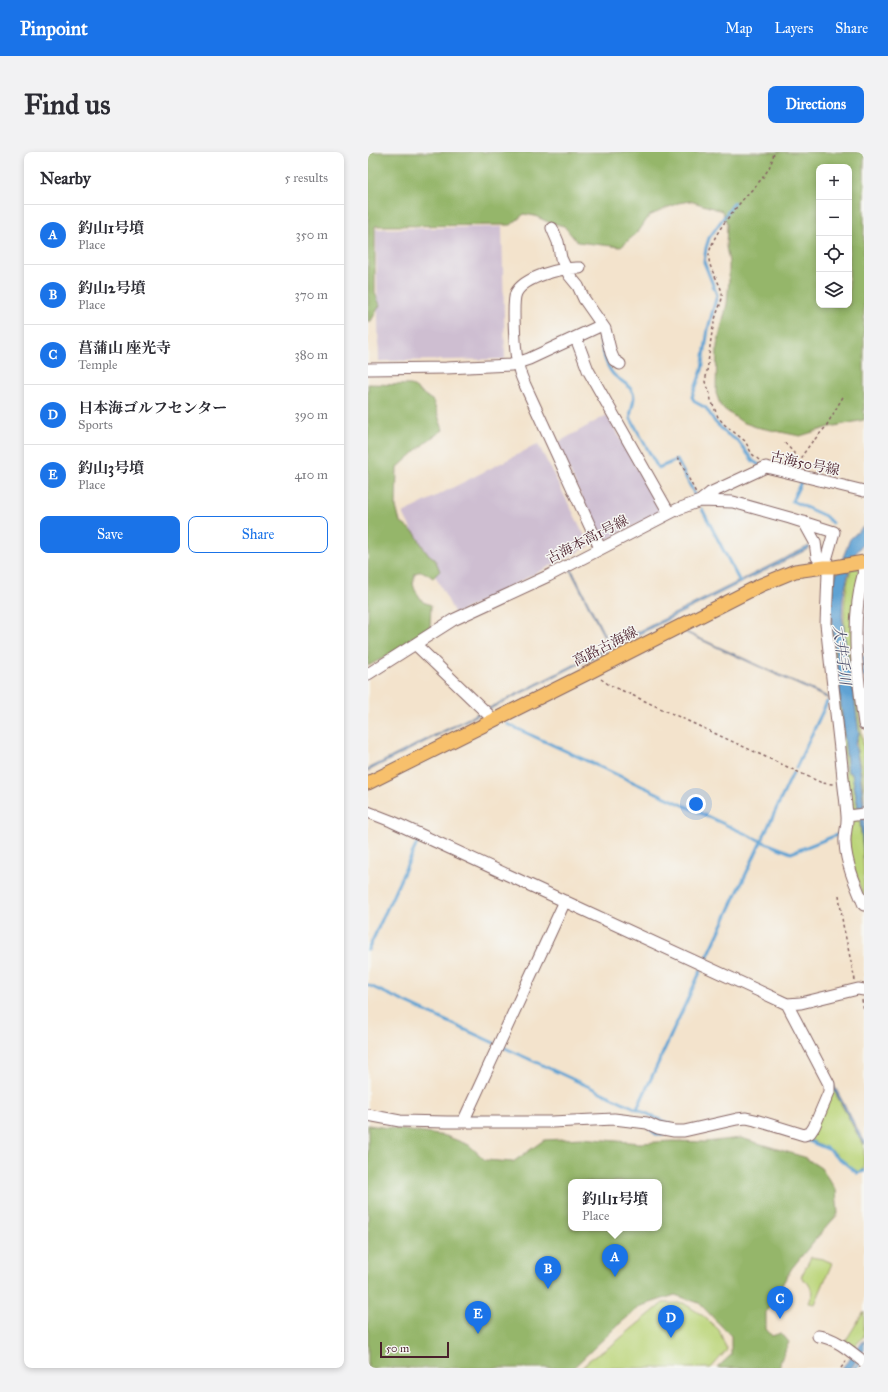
<!DOCTYPE html>
<html lang="en">
<head>
<meta charset="utf-8">
<style>
	:root { --surface:#fff; --page:#f2f2f3; --text:#2b2b33; --muted:#7c7c81; --line:#e1e1e2; --accent:#1a73e8 }
	body { margin:0; font-family:"IM FELL Great Primer","Noto Serif JP",serif; background:var(--page); color:var(--text) }
	.controls { position:absolute; right:12px; top:12px; display:grid; overflow:hidden; border-radius:8px; box-shadow:0 2px 6px #0003 }
	.controls button { width:36px; height:36px; display:grid; place-items:center; padding:0; border:0; border-bottom:1px solid var(--line); background:var(--surface); color:var(--text); font:20px sans-serif }
	.scale { position:absolute; left:12px; bottom:10px; width:69px; box-sizing:border-box; padding-left:4px; border:2px solid #4a1f2b; border-top:0; font-size:11px; line-height:14px; white-space:nowrap; color:#4a1f2b; -webkit-text-stroke:3px #f6f6f2; paint-order:stroke }
	.you { position:absolute; left:328px; top:652px; width:14px; height:14px; margin:-10px; border:3px solid #fff; border-radius:50%; background:#1a73e8; box-shadow:0 0 0 6px #1a73e833 }
	.badge { display:grid; place-items:center; width:26px; height:26px; border-radius:50%; background:var(--accent); color:#fff; font-size:13px; font-weight:700 }
	.pin { position:absolute; translate:-50% -33px; filter:drop-shadow(0 1px 2px #0008) }
	.pin::after { content:''; position:absolute; top:21px; width:14px; height:12px; background:inherit; clip-path:polygon(0 0,100% 0,50% 100%) }
	.popup { position:absolute; left:200px; top:1027px; width:94px; height:52px; box-sizing:border-box; display:grid; place-content:center; border-radius:8px; background:var(--surface); filter:drop-shadow(0 1px 3px #0005); font-size:13px; white-space:nowrap; color:var(--muted) }
	.popup b { font-size:15px; color:var(--text) }
	.popup::after { content:''; position:absolute; left:50%; top:100%; margin-left:-8px; border:8px solid transparent; border-top-color:var(--surface) }
	.list { margin:0; padding:0; list-style:none }
	h2 { display:flex; justify-content:space-between; align-items:center; height:52px; margin:0; padding:0 16px; font-size:17px }
	h2 small { font-size:13px; font-weight:400; color:var(--muted) }
	.list li { display:grid; grid-template-columns:26px 1fr auto; gap:12px; align-items:center; box-sizing:border-box; height:60px; padding:0 16px; border-top:1px solid var(--line) }
	.list b { display:block; font-size:15px; white-space:nowrap }
	.list p { margin:0; font-size:13px; white-space:nowrap; color:var(--muted) }
	.list em { font-size:13px; font-style:normal; color:var(--muted) }
	.actions { display:flex; gap:8px; padding:12px 16px }
	.actions a { flex:1; padding:9px 0; border:1px solid var(--accent); border-radius:8px; text-align:center; font-size:14px; color:var(--accent) }
	.actions .main { background:var(--accent); color:#fff }
	.icon { flex:none; width:22px; height:22px; fill:none; stroke:currentColor; stroke-width:2; stroke-linecap:round; stroke-linejoin:round }
	.map { position:relative; flex:none; width:496px; height:1216px; overflow:hidden; border-radius:8px }
	header { display:flex; align-items:center; gap:24px; box-sizing:border-box; height:56px; padding:0 20px; background:var(--accent); color:#fff }
	header strong { font-size:19px }
	nav { display:flex; gap:22px; margin-inline-start:auto; font-size:14px }
	.intro { display:flex; align-items:center; justify-content:space-between; box-sizing:border-box; height:96px; padding:0 24px }
	h1 { margin:0; font-size:28px }
	.button { padding:10px 18px; border-radius:8px; background:var(--accent); color:#fff; font-size:14px; font-weight:700 }
	main { display:flex; gap:24px; padding:0 24px }
	aside { flex:1; background:var(--surface); border-radius:8px; box-shadow:0 2px 6px #0003 }
	.map>svg:first-child { display:block }
	.industrial { fill:#cebed1 }
	.green { fill:#bcd57a; stroke:#837a52 }
	.forest { fill:#95b66a; stroke:#706a4a; fill-rule:evenodd }
	.water { fill:#5ea2d3; stroke:#54607f }
	.lines { fill:none; stroke-linecap:round; stroke-linejoin:round }
	.stream { stroke:#5ea2d3; stroke-width:3 }
	.minor-casing { stroke:#856463; stroke-width:13 }
	.major-casing { stroke:#856463; stroke-width:15 }
	.path { stroke:#856463; stroke-width:1.5; stroke-dasharray:3 3; stroke-linecap:butt }
	.minor { stroke:#fff; stroke-width:11 }
	.major { stroke:#f7c06c; stroke-width:13 }
	.labels { text-anchor:middle; stroke-width:3; stroke-linejoin:round; paint-order:stroke }
	.street-label { font-size:14px; fill:#4a1f2b; stroke:#f6f6f2 }
	.water-label { font-size:15px; font-style:italic; fill:#52536e; stroke:#f6f6f2 }
</style>
</head>
<body>
<header>
<strong>Pinpoint</strong>
<nav><a>Map</a><a>Layers</a><a>Share</a></nav>
</header>
<div class="intro"><h1>Find us</h1><a class="button">Directions</a></div>
<main>
<aside>
<h2>Nearby<small>5 results</small></h2>
<ul class="list">
<li><span class="badge">A</span><div><b>釣山1号墳</b><p>Place</p></div><em>350 m</em></li>
<li><span class="badge">B</span><div><b>釣山2号墳</b><p>Place</p></div><em>370 m</em></li>
<li><span class="badge">C</span><div><b>菖蒲山 座光寺</b><p>Temple</p></div><em>380 m</em></li>
<li><span class="badge">D</span><div><b>日本海ゴルフセンター</b><p>Sports</p></div><em>390 m</em></li>
<li><span class="badge">E</span><div><b>釣山3号墳</b><p>Place</p></div><em>410 m</em></li>
</ul>
<div class="actions"><a class="main">Save</a><a>Share</a></div>
</aside>
<div class="map">
<svg width="496" height="1216" viewBox="0 0 496 1216">
	<rect width="100%" height="100%" fill="#f6f6f2"/>
	<filter id="ink" filterUnits="userSpaceOnUse"><feTurbulence type="fractalNoise" baseFrequency=".025" numOctaves="2"/><feDisplacementMap in="SourceGraphic" scale="8" xChannelSelector="R" yChannelSelector="G"/><feConvolveMatrix kernelMatrix="1 2 1 2 8 2 1 2 1" color-interpolation-filters="sRGB"/></filter>
	<filter id="wash" filterUnits="userSpaceOnUse"><feTurbulence type="fractalNoise" baseFrequency=".012" numOctaves="4" result="noise"/><feDisplacementMap in="SourceGraphic" scale="16" xChannelSelector="R" yChannelSelector="G"/><feGaussianBlur stdDeviation="0.9" result="paint"/><feColorMatrix in="noise" values="0 0 0 0 0 0 0 0 0 0 0 0 0 0 0 0 0 1.4 0 .05"/><feComposite in="paint" operator="in"/></filter>
	<g filter="url(#wash)">
		<rect width="100%" height="100%" fill="#f3e3cc"/>
		<path class="industrial" d="M 134,75 L 137,207 L 11,209 L 8,77 Z
			M 239,263 L 293,360 L 234,390 L 189,291 Z
			M 170,292 L 222,394 L 87,462 L 35,361 Z"/>
		<path class="green" d="M 491,416 L 484,510 L 496,599 L 496,655 C 495,643 494,632 493,620 C 491,604 486,598 491,582 L 482,509 C 479,501 478,492 477,484 C 475,460 476,440 483,417 Z
			M 462,420 L 468,420 L 463,448 L 462,464 L 480,620 L 484,622 L 491,662 L 482,661 L 460,475 Z
			M 491,664 C 495,692 496,719 496,747 L 481,702 L 482,669 Z
			M 464,935 L 496,995 L 496,1017 L 492,1020 C 482,1017 472,1004 463,998 C 455,993 445,989 436,986 Z
			M 443,1105 L 455,1107 L 464,1111 L 447,1152 L 441,1151 L 445,1140 L 440,1131 L 433,1125 Z
			M 295,1151 L 315,1151 L 334,1163 L 351,1178 L 359,1198 L 343,1216 L 214,1216 L 221,1208 L 244,1193 Z
			M 496,1159 L 496,1184 L 486,1195 L 477,1190 Z"/>
		<path class="forest" d="M 0,0 L 496,0 L 496,268 L 462,275 L 432,284 L 388,275 L 374,270 L 353,255 L 348,241 L 349,194 L 359,152 L 361,128 L 361,110 L 358,95 L 359,72 L 354,59 L 322,49 L 310,51 L 281,64 L 271,79 L 253,95 L 209,90 L 196,74 L 180,70 L 167,64 L 156,62 L 143,73 L 7,74 L 7,141 L 12,153 L 3,169 L 0,170 ZM 451,15 L 481,15 L 481,153 L 451,153 Z
			M 0,232 L 43,233 L 65,249 L 75,278 L 59,289 L 29,316 L 28,355 L 32,370 L 47,381 L 58,400 L 67,407 L 72,419 L 65,426 C 58,421 55,418 47,421 L 45,432 L 47,438 L 55,450 L 63,453 L 62,477 L 21,503 L 0,514 Z
			M 0,973 L 78,984 L 101,993 L 117,1008 L 145,1010 L 176,988 L 214,986 L 272,991 L 305,989 L 337,990 L 373,986 L 436,1005 L 453,1016 L 468,1038 L 470,1062 L 446,1089 L 424,1116 L 398,1160 L 398,1177 L 404,1184 L 413,1181 L 421,1190 L 413,1208 L 411,1216 L 349,1216 L 363,1203 L 363,1184 L 331,1151 L 307,1143 L 273,1154 L 249,1174 L 205,1216 L 0,1216 ZM 203,1030 L 291,1030 L 291,1076 L 203,1076 Z"/>
		<path class="water" d="M 496,374 L 496,390 L 486,404 L 481,418 L 475,445 L 474,464 L 479,503 L 481,508 L 491,582 L 487,592 L 488,597 L 492,619 L 496,660 L 496,707 L 492,666 L 484,622 L 480,620 L 472,544 L 470,544 L 472,542 L 463,464 L 466,429 L 482,387 Z
			M 441,394 L 442,396 L 118,559 L 117,558 L 241,495 L 202,417 L 203,416 L 242,494 Z
			M 318,480 L 460,545 L 461,547 L 318,481 Z
			M 114,559 L 115,560 L 0,619 L 0,617 Z
			M 430,871 L 438,882 L 496,989 L 496,993 Z
			M 496,1188 L 496,1198 L 484,1215 L 483,1216 L 474,1216 Z"/>
		<g class="lines">
			<path class="stream" d="M 366,51 L 341,86 L 338,96 L 336,110 L 349,143 L 340,177 L 334,218 L 324,245 L 327,250 L 338,256 L 347,270 L 359,282 L 370,289 L 385,309 L 391,313
				M 231,181 C 234,195 236,211 245,222 C 250,228 262,232 265,241 C 269,250 260,257 263,267 L 290,316 L 309,308 L 328,345
				M 431,327 L 434,328 L 424,349 L 457,364 L 464,371
				M 334,357 L 372,430
				M 493,485 L 494,497
				M 495,505 L 496,524
				M 139,572 L 393,689 L 423,701 L 474,681
				M 428,616 L 459,550
				M 0,798 L 51,687
				M 337,810 L 425,621
				M 0,833 L 126,891
				M 135,895 L 308,975
				M 269,957 L 333,818
				M 102,965 L 116,965
				M 282,977 L 288,982 L 298,982
				M 436,987 L 460,997 L 489,1021 L 496,1019
				M 487,1216 L 492,1210"/>
		</g>
	</g>
	<g filter="url(#ink)">
		<g class="lines">
			<g class="minor-casing">
				<path id="minor" d="M 184,76 L 190,90 L 193,106 L 201,123 L 210,134 L 216,147 L 237,177 L 243,201 L 246,208 L 252,212
					M 212,116 C 194,115 156,125 148,141 C 144,150 147,202 150,212 C 151,220 154,226 157,233 L 232,396
					M 208,186 L 220,218 L 301,361
					M 0,217 L 78,216 L 143,213 L 161,207 L 234,173
					M 332,349 L 342,341 L 398,315 L 496,339
					M 436,370 L 447,390 L 449,405 L 460,421 L 458,472 L 474,615 C 475,632 478,648 479,664 C 480,673 476,682 477,691 C 478,712 488,734 496,753
					M 496,419 C 482,469 489,521 496,572
					M 47,492 L 126,568
					M 0,522 L 85,468 L 180,424 L 310,357 L 332,349 L 365,350 L 422,366 L 466,380 L 456,415
					M 0,660 L 23,669 L 419,852 L 433,851 L 490,837 L 496,838
					M 479,664 L 496,662
					M 0,963 L 32,969 L 79,970 L 184,970 L 246,967 L 279,971 L 290,976 L 306,979 L 316,979 L 369,967 L 378,966 L 387,968 L 436,983 L 442,981 L 446,975 L 461,940 L 461,932 L 419,852
					M 95,970 L 197,749
					M 450,1184 C 468,1186 482,1199 496,1210"/>
			</g>
			<g class="major-casing">
				<path id="major" d="M 0,631 L 224,519 L 393,433 L 427,419 L 456,415 L 467,415 L 496,410"/>
			</g>
			<path class="path" d="M 417,291 L 426,301 L 424,311
				M 310,305 L 328,341
				M 391,308 L 384,302 L 377,289 L 357,273 L 350,265 L 343,248 L 341,238 L 337,230 C 342,207 341,184 349,161 C 351,155 355,148 354,141 C 351,126 337,115 342,98 C 348,78 364,61 377,45 C 390,31 403,20 406,0
				M 431,312 L 436,301 L 446,287 L 447,287 L 457,276 L 476,243
				M 233,527 L 240,532 L 454,631 L 466,632
				M 471,743 L 475,773 L 487,828
				M 494,848 L 496,858
				M 473,1216 L 479,1208"/>
			<use href="#minor" class="minor"/>
			<use href="#major" class="major"/>
		</g>
	</g>
	<g class="labels">
		<g class="street-label">
			<text transform="translate(437 311) rotate(12)" y="5">古海50号線</text>
			<text transform="translate(219 387) rotate(-27)" y="5">古海本高1号線</text>
			<text transform="translate(237 494) rotate(-27)" y="5">高路古海線</text>
		</g>
		<g class="water-label">
			<text transform="translate(474 503) rotate(83)" y="5">大井手川</text>
		</g>
	</g>
</svg>
<div class="controls">
<button>+</button>
<button>−</button>
<button><svg class="icon" aria-label="locate" viewBox="0 0 24 24"><circle cx="12" cy="12" r="6"/><path d="M12 2v4M12 18v4M2 12h4M18 12h4"/></svg></button>
<button><svg class="icon" aria-label="layers" viewBox="0 0 24 24"><path d="M12 4l9 5-9 5-9-5zM3 14l9 5 9-5"/></svg></button>
</div>
<div class="scale">50 m</div>
<div class="you"></div>
<div class="pin badge" style="left:247px;top:1125px">A</div>
<div class="popup"><b>釣山1号墳</b>Place</div>
<div class="pin badge" style="left:180px;top:1137px">B</div>
<div class="pin badge" style="left:412px;top:1167px">C</div>
<div class="pin badge" style="left:303px;top:1186px">D</div>
<div class="pin badge" style="left:110px;top:1182px">E</div>
</div>
</main>
</body>
</html>
